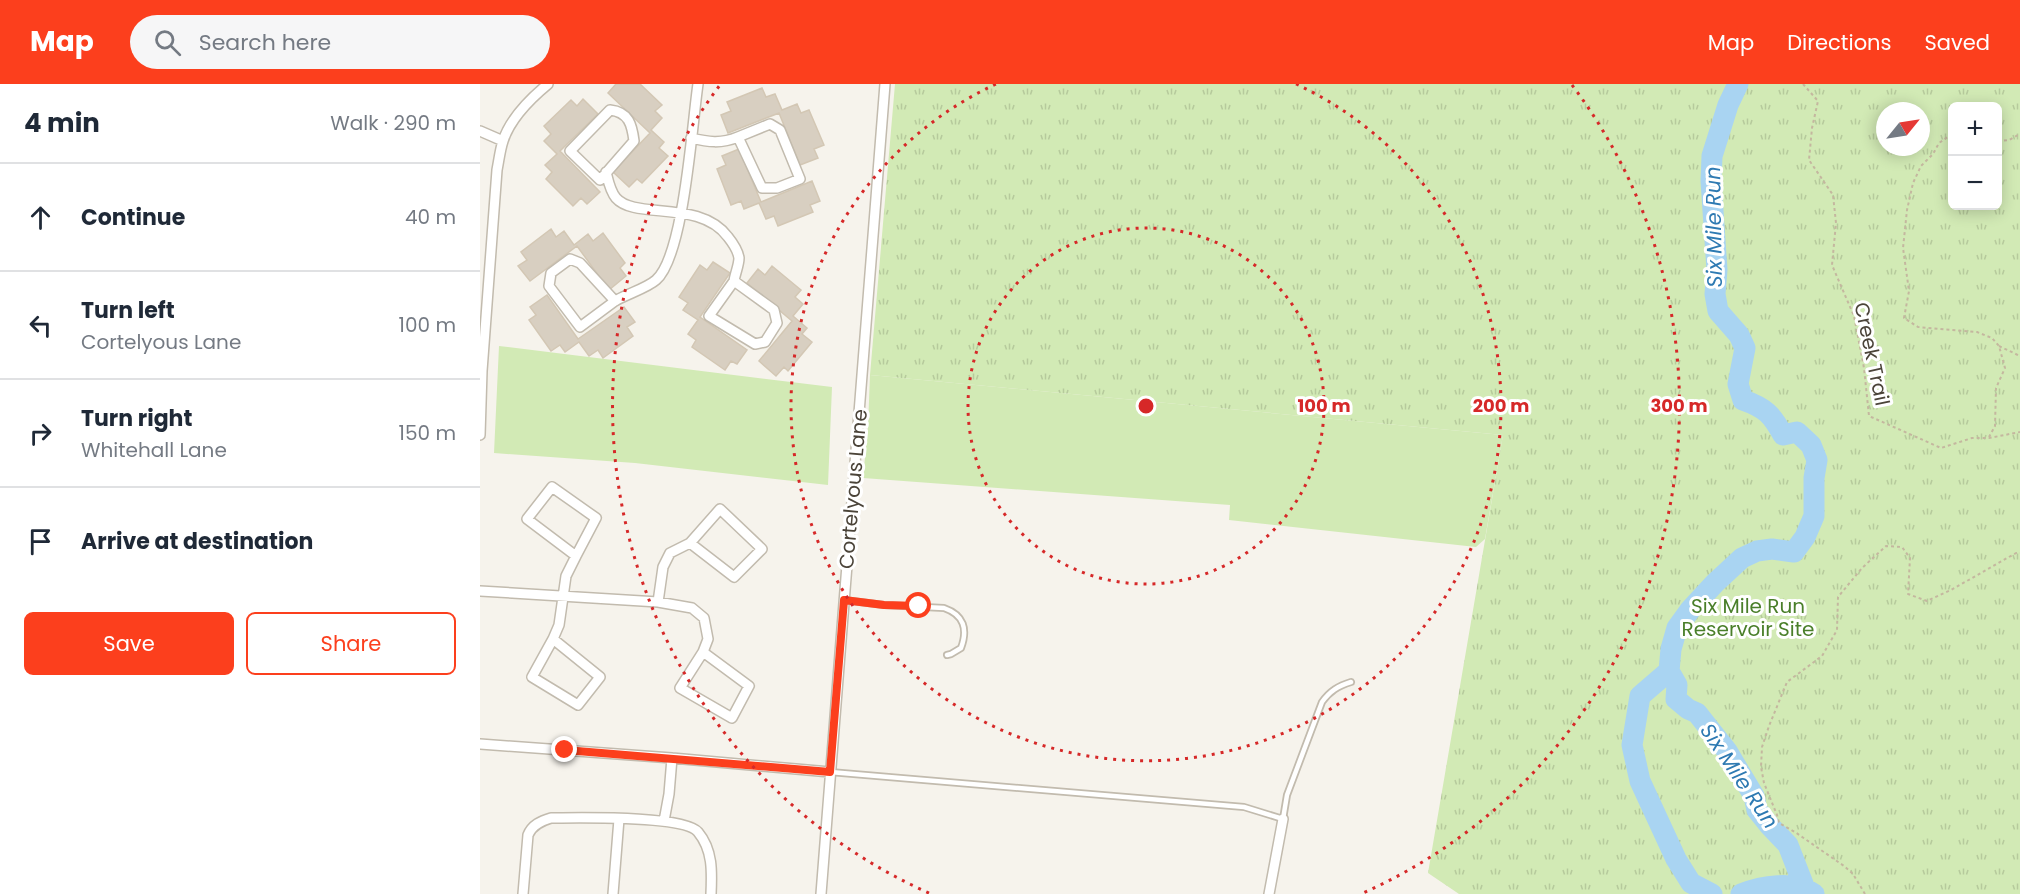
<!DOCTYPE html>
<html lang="en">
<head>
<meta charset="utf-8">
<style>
	:root { --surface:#fff; --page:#f6f6f7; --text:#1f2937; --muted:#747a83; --line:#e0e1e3; --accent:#fc3f1d }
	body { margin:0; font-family:Poppins,sans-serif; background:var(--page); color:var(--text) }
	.controls { position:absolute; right:18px; top:18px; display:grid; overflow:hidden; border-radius:9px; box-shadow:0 3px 15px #0003 }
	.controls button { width:54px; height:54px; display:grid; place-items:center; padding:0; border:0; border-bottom:2px solid var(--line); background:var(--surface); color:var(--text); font:30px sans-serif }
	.compass { position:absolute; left:1396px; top:18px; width:54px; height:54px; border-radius:50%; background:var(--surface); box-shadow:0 3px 15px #0003; rotate:60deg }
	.stop { position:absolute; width:18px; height:18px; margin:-14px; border:4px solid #fc3f1d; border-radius:50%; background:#fff }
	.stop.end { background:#fc3f1d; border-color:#fff; box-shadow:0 2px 6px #0008 }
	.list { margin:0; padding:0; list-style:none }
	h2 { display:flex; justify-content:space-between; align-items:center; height:78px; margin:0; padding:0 24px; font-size:26px }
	h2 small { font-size:20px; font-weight:400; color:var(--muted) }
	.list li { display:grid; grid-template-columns:39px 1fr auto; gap:18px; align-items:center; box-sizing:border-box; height:108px; padding:0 24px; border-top:2px solid var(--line) }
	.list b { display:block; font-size:22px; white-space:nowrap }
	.list p { margin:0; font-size:20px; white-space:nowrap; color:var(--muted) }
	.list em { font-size:20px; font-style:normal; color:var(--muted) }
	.actions { display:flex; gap:12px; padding:18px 24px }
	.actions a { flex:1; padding:14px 0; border:2px solid var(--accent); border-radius:9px; text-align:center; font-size:21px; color:var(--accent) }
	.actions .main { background:var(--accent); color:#fff }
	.icon { flex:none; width:33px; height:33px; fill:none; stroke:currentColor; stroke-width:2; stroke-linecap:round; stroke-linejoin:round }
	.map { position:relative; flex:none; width:1540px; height:810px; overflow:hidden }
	header { display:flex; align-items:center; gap:36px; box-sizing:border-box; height:84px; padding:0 30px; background:var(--accent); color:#fff }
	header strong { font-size:28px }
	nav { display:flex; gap:33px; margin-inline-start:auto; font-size:21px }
	.search { width:420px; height:54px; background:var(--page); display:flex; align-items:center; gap:15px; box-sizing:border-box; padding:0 21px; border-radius:33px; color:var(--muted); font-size:22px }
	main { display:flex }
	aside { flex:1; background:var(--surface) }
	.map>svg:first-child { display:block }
	.grass { fill:#d2eab5 }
	.park { fill:url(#park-tufts); fill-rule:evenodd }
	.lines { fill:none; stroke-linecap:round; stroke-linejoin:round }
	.river { stroke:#a9d4f2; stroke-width:21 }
	.building { fill:#d8cfc1; stroke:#d3c7b4; stroke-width:1.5 }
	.lane-casing { stroke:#c2bbae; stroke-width:8 }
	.street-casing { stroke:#c2bbae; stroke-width:12 }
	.path { stroke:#c4b79f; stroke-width:2; stroke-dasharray:3 3; stroke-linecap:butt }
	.lane { stroke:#fff; stroke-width:4.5 }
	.street { stroke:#fff; stroke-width:9 }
	.route { stroke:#fc3f1d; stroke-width:8 }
	.ring { fill:none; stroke:#d62828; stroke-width:3; stroke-dasharray:3 6 }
	.labels { text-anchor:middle; stroke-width:6; stroke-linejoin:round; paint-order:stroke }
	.street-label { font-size:20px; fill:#4b4439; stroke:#fff }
	.park-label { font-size:20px; fill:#4a7f2a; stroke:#fff }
	.water-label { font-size:21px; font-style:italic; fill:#2e7ab2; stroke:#fff }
	.centre { fill:#d62828; stroke:#fff; stroke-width:3 }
	.ring-label { font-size:18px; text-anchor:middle; font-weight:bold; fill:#d62828; stroke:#fff; stroke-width:6; stroke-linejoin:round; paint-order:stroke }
</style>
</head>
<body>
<header>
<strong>Map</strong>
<div class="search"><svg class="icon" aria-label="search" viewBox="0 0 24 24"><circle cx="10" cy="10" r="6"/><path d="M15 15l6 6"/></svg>Search here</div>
<nav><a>Map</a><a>Directions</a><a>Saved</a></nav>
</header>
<main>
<aside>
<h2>4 min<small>Walk · 290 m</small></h2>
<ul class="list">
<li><svg class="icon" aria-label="ahead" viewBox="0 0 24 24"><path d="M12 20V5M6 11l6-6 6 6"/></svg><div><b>Continue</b></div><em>40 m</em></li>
<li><svg class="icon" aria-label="left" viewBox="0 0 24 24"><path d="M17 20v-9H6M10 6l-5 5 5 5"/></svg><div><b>Turn left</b><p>Cortelyous Lane</p></div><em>100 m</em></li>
<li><svg class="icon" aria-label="right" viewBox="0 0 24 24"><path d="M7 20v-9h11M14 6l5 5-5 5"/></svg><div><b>Turn right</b><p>Whitehall Lane</p></div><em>150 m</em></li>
<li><svg class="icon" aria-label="arrive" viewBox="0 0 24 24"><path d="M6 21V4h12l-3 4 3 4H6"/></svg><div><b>Arrive at destination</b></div></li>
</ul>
<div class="actions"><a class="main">Save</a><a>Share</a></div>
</aside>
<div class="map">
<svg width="1540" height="810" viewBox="0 0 1540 810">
	<defs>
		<pattern id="park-tufts" width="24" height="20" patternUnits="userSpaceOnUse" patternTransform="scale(1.5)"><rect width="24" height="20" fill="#d2eab5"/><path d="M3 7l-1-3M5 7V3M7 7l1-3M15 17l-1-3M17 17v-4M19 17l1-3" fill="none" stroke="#b6ca9c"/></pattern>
	</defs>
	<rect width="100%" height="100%" fill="#f6f3ec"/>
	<path class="grass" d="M 19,262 L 352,303 L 348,401 L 155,379 L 14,369 Z
		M 390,291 L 1023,351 L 1005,455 L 996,463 L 749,436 L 750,421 L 383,394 L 388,343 Z"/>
	<path class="park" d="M 415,0 L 1540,0 L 1540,810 L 979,810 L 948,789 L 1023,351 L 390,291 ZM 1472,22 L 1518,22 L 1518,122 L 1472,122 ZM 1405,27 L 1441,27 L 1441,63 L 1405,63 Z"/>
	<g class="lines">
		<path class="river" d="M 1258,0 L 1248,21 L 1232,72 L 1231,97 L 1237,186 L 1235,210 L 1238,227 L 1259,251 L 1265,264 L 1258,300 L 1263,316 C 1286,324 1292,331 1303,351 L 1317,348 L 1331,361 L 1337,376 L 1334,394 L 1334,432 L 1325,453 L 1314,468 L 1292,465 L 1277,467 L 1262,474 L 1235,499 L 1210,526 L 1197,544 L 1191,565 L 1189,587 L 1197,601 L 1196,615 L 1208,625 L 1217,629 L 1247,667 L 1274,712 L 1277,726 L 1289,741 L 1308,761 L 1327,810
			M 1189,587 L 1160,612 L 1152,661 L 1160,697 L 1196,775 L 1211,799 L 1232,810
			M 1261,810 C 1281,802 1315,796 1334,810"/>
	</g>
	<path class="building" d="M 136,0 L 160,0 L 182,21 L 175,27 L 182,34 L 171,46 L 184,58 L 179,64 L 188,72 L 162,99 L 157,95 L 149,103 L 133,88 L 170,49 L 128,9 Z
		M 282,4 L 286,13 L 295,10 L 302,26 L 317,20 L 321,29 L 329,26 L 344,61 L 334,65 L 338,74 L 320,81 L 299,29 L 248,49 L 241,31 L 251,27 L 247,18 Z
		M 103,15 L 118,30 L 80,67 L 120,108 L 107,120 L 101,114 L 93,122 L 66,95 L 72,88 L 65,81 L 77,70 L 64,57 L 71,50 L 64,42 L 91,16 L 97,22 Z
		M 259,65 L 281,118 L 332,97 L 340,117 L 330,121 L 333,128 L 298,142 L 294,132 L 286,135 L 279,119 L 264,125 L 261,117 L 251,121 L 237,85 L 246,81 L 242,72 Z
		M 71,145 L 76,153 L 84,147 L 94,161 L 108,150 L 113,157 L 123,149 L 145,179 L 140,184 L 146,192 L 129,206 L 97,162 L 50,197 L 38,182 L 47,176 L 41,168 Z
		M 233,178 L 250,189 L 220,233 L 267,266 L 257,280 L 251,277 L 245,286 L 212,263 L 216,256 L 208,250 L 218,236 L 203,226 L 208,219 L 199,213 L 220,181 L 227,186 Z
		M 292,182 L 321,206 L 315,213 L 323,220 L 313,232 L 327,244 L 322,250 L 332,258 L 308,287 L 304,283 L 296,292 L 279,277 L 312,237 L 267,199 L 278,185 L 285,191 Z
		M 67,211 L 98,255 L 144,223 L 155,238 L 147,243 L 153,252 L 123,274 L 118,266 L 109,272 L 99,258 L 85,268 L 80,261 L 71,267 L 49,236 L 56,231 L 50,223 Z"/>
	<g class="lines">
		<g class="lane-casing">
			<path id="lane" d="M 364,516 L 404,521 L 464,524 C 484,531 488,545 481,564 L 471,570 L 467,571
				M 350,688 L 764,723 L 803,735 L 807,711 L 842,618 C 850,607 858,602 871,598"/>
		</g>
		<g class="street-casing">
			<path id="street" d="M 130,26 C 149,28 152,41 154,57 L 120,96 L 90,67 Z
				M 290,40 L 300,46 L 320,95 L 297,104 L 282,104 L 258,53 Z
				M 0,47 L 23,57
				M 211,54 C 228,58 241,60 258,53
				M 126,88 C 128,96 130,107 136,114 C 155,136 220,115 248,153 C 252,158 258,167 259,174 C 259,181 255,190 254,197
				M 90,175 L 100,179 L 135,217 L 100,243 L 69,202 L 71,189 Z
				M 254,197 L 294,226 L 297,239 L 285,258 L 275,260 L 229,232 Z
				M 135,217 C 147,210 167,204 176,196 C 204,172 212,40 218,0
				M 0,351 L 2,287 L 17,86 C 19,76 20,66 23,57 C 30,35 51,14 68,0
				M 72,403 L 116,434 L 96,472 L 47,435 Z
				M 240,425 L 282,465 L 254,493 L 210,459 Z
				M 0,507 L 178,518 L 212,524 L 224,534 L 228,555 L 223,568
				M 178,518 L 183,483 L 190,469 L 210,459
				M 73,555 L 120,593 L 98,621 L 52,593 Z
				M 73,555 L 79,541 L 86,492 L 96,472
				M 223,568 L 269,602 L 252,634 L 200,604 Z
				M 0,660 L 192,674 L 350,688
				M 184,737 L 189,710 L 192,674
				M 43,810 L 48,751 C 52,741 61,737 71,734 C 97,734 204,731 218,748 C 233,766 232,788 231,810
				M 133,810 L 139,735
				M 341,810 L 405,0
				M 789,810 L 803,735"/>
		</g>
		<path class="path" d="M 1323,0 L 1338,17 L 1332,44 L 1329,76 L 1353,111 L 1356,139 L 1352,181 L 1374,232 L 1384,284 L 1389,332 L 1461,364 L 1492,354 L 1509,354 L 1540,348
			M 1472,50 L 1459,59 L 1453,70 L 1441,82 L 1433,99 L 1427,126 L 1423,164 L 1429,207 L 1424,234 L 1438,243 L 1497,248 L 1512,254 L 1519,262 L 1525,284 L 1516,304 L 1515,342 L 1509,353
			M 1518,57 L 1529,56 L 1540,50
			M 1519,262 L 1540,272
			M 1385,810 L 1373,790 L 1364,782 L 1315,748 L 1299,739 L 1297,731 L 1284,699 L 1281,683 L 1282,663 L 1289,642 L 1307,598 L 1342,572 L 1357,546 L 1358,513 L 1382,484 L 1406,462 L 1422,463 L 1430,474 L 1428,510 L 1447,517 L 1471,506 L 1536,469 L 1540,469"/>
		<use href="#lane" class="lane"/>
		<use href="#street" class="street"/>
	</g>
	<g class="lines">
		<path class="route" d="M 85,666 L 350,688 L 364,516 L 404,521 L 439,522"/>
	</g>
	<g class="ring">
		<circle cx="666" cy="322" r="178"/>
		<path d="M816 0A355 355 0 1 1 516 0"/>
		<path d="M449 809A533 533 0 0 1 240 1M1092 1A533 533 0 0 1 883 809"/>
	</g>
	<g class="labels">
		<g class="street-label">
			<text transform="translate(1392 270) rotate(78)" y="7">Creek Trail</text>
			<text transform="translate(373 405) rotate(-85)" y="7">Cortelyous Lane</text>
		</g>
		<g class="park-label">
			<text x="1268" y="529">Six Mile Run<tspan x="1268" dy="23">Reservoir Site</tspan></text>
		</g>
		<g class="water-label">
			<text transform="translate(1234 143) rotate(-91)" y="7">Six Mile Run</text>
			<text transform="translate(1259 692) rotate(56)" y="7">Six Mile Run</text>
		</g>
	</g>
	<circle cx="666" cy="322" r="9" class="centre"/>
	<g class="ring-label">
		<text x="844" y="328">100 m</text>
		<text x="1021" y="328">200 m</text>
		<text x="1199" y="328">300 m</text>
	</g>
</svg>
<div class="controls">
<button>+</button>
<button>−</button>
</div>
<svg class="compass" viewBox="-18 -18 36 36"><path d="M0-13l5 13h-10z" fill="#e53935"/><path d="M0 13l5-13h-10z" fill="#747a83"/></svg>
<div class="stop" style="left:439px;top:522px"></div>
<div class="stop end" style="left:85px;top:666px"></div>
</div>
</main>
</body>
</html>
